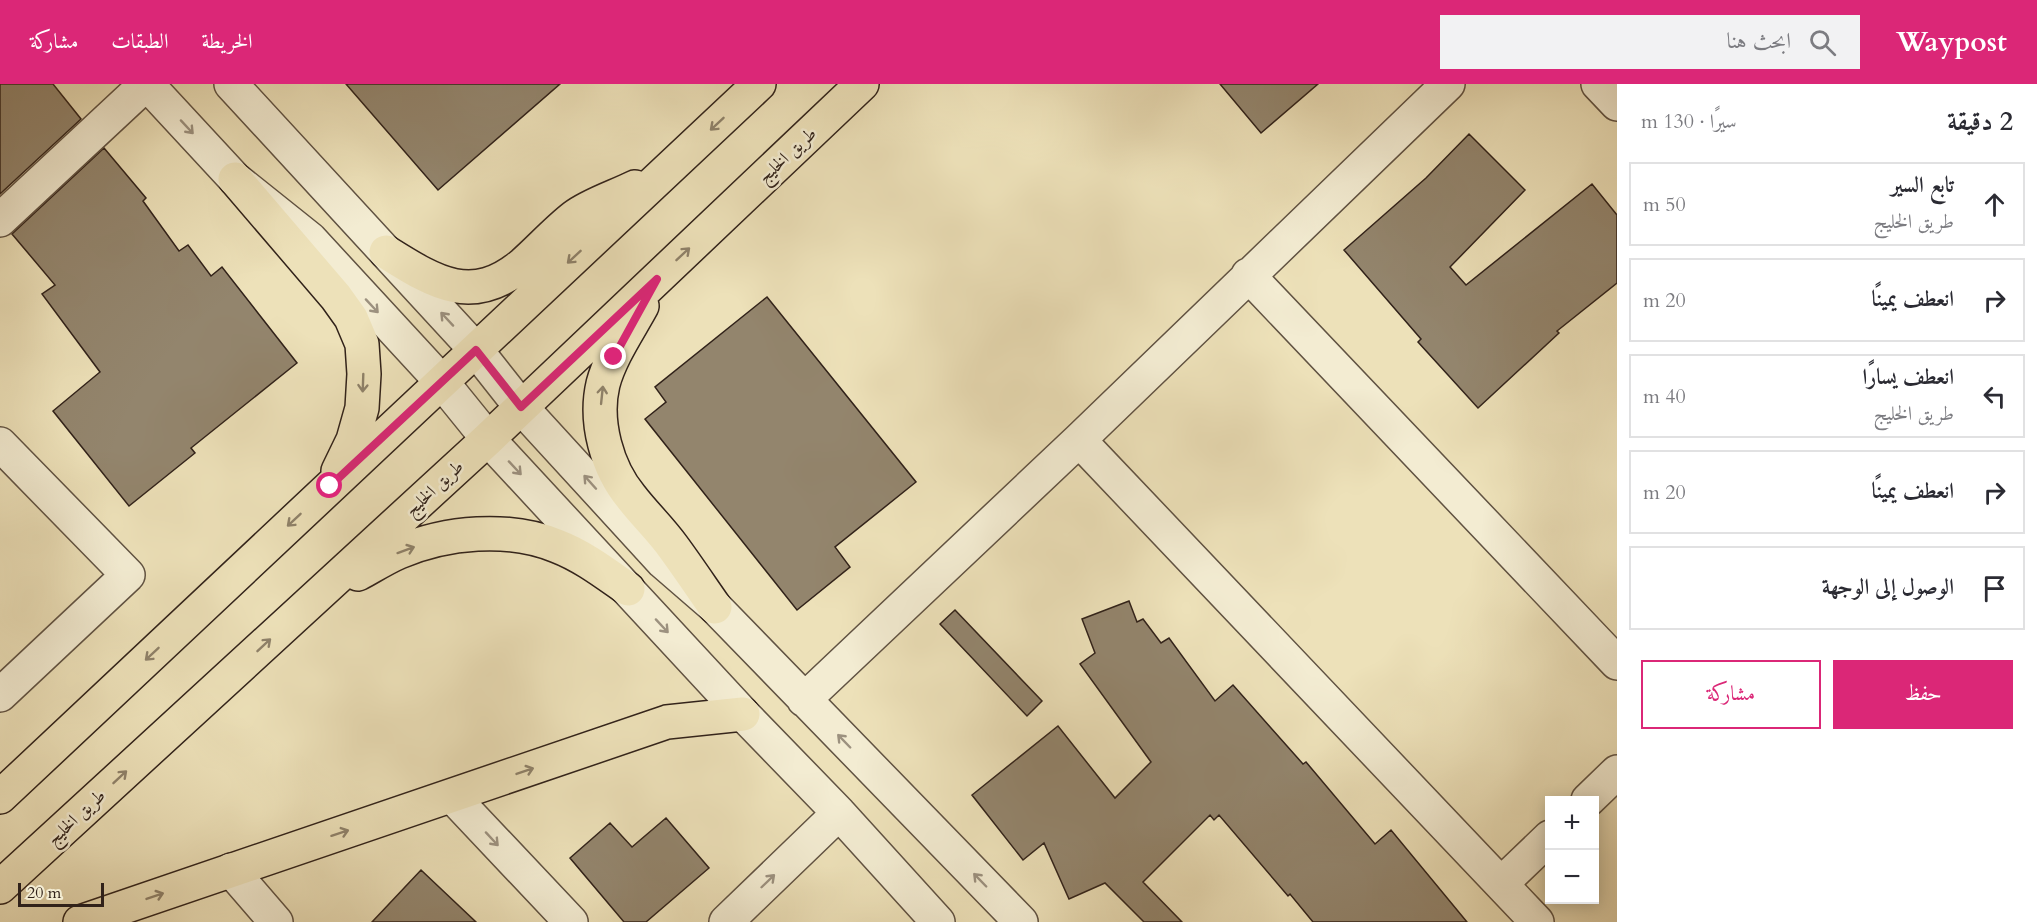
<!DOCTYPE html>
<html lang="ar">
<head>
<meta charset="utf-8">
<style>
	:root { --surface:#fff; --page:#f2f2f3; --text:#2b2b33; --muted:#7c7c81; --line:#e1e1e2; --accent:#db2777 }
	body { margin:0; font-family:Cardo,Amiri,serif; background:var(--page); color:var(--text); direction:rtl }
	.controls { position:absolute; right:18px; bottom:18px; display:grid; overflow:hidden; border-radius:0px; box-shadow:0 3px 15px #0003 }
	.controls button { width:54px; height:54px; display:grid; place-items:center; padding:0; border:0; border-bottom:2px solid var(--line); background:var(--surface); color:var(--text); font:30px sans-serif }
	.scale { position:absolute; left:18px; bottom:15px; width:86px; box-sizing:border-box; padding-left:6px; border:3px solid #31221a; border-top:0; font-size:16px; line-height:21px; white-space:nowrap; color:#31221a; -webkit-text-stroke:4px #f3ecd2; paint-order:stroke }
	.stop { position:absolute; width:18px; height:18px; margin:-14px; border:4px solid #db2777; border-radius:50%; background:#fff }
	.stop.end { background:#db2777; border-color:#fff; box-shadow:0 2px 6px #0008 }
	.list { margin:0; padding:0; list-style:none }
	h2 { display:flex; justify-content:space-between; align-items:center; height:78px; margin:0; padding:0 24px; font-size:26px }
	h2 small { font-size:20px; font-weight:400; color:var(--muted) }
	.list li { display:grid; grid-template-columns:39px 1fr auto; gap:18px; align-items:center; box-sizing:border-box; height:84px; margin:0 12px 12px; padding:0 12px; border:2px solid var(--line); border-radius:0px }
	.list b { display:block; font-size:22px; white-space:nowrap }
	.list p { margin:0; font-size:20px; white-space:nowrap; color:var(--muted) }
	.list em { font-size:20px; font-style:normal; color:var(--muted) }
	.actions { display:flex; gap:12px; padding:18px 24px }
	.actions a { flex:1; padding:14px 0; border:2px solid var(--accent); border-radius:0px; text-align:center; font-size:21px; color:var(--accent) }
	.actions .main { background:var(--accent); color:#fff }
	.icon { flex:none; width:33px; height:33px; fill:none; stroke:currentColor; stroke-width:2; stroke-linecap:round; stroke-linejoin:round }
	.map { position:relative; flex:none; width:1617px; height:838px; overflow:hidden; direction:ltr }
	header { display:flex; align-items:center; gap:36px; box-sizing:border-box; height:84px; padding:0 30px; background:var(--accent); color:#fff }
	header strong { font-size:28px }
	nav { display:flex; gap:33px; margin-inline-start:auto; font-size:21px }
	.search { width:420px; height:54px; background:var(--page); display:flex; align-items:center; gap:15px; box-sizing:border-box; padding:0 21px; border-radius:0px; color:var(--muted); font-size:22px }
	main { display:flex }
	aside { flex:1; background:var(--surface) }
	.map>svg:first-child { display:block }
	.building { fill:#93856d; stroke:#31221a; stroke-width:1.5 }
	.lines { fill:none; stroke-linecap:round; stroke-linejoin:round }
	.minor-casing { stroke:#605242; stroke-width:36 }
	.major-casing { stroke:#31221a; stroke-width:36 }
	.minor { stroke:#f3ecd2; stroke-width:33 }
	.major { stroke:#ede1b9; stroke-width:33 }
	.oneway { stroke:#8f826a }
	.oneway2 { stroke:#9c917f }
	.route { stroke:#db2777; stroke-width:8 }
	.labels { text-anchor:middle; stroke-width:5; stroke-linejoin:round; paint-order:stroke }
	.street-label { font-size:18px; fill:#31221a; stroke:#f3ecd2 }
</style>
</head>
<body>
<header>
<strong>Waypost</strong>
<div class="search"><svg class="icon" aria-label="search" viewBox="0 0 24 24"><circle cx="10" cy="10" r="6"/><path d="M15 15l6 6"/></svg>ابحث هنا</div>
<nav><a>الخريطة</a><a>الطبقات</a><a>مشاركة</a></nav>
</header>
<main>
<aside>
<h2>2 دقيقة<small>سيرًا · 130 m</small></h2>
<ul class="list">
<li><svg class="icon" aria-label="ahead" viewBox="0 0 24 24"><path d="M12 20V5M6 11l6-6 6 6"/></svg><div><b>تابع السير</b><p>طريق الخليج</p></div><em>50 m</em></li>
<li><svg class="icon" aria-label="right" viewBox="0 0 24 24"><path d="M7 20v-9h11M14 6l5 5-5 5"/></svg><div><b>انعطف يمينًا</b></div><em>20 m</em></li>
<li><svg class="icon" aria-label="left" viewBox="0 0 24 24"><path d="M17 20v-9H6M10 6l-5 5 5 5"/></svg><div><b>انعطف يسارًا</b><p>طريق الخليج</p></div><em>40 m</em></li>
<li><svg class="icon" aria-label="right" viewBox="0 0 24 24"><path d="M7 20v-9h11M14 6l5 5-5 5"/></svg><div><b>انعطف يمينًا</b></div><em>20 m</em></li>
<li><svg class="icon" aria-label="arrive" viewBox="0 0 24 24"><path d="M6 21V4h12l-3 4 3 4H6"/></svg><div><b>الوصول إلى الوجهة</b></div></li>
</ul>
<div class="actions"><a class="main">حفظ</a><a>مشاركة</a></div>
</aside>
<div class="map">
<svg width="1617" height="838" viewBox="0 0 1617 838">
	<rect width="100%" height="100%" fill="#ede1b9"/>
	<filter id="stains"><feTurbulence type="fractalNoise" baseFrequency=".00333" numOctaves="4"/><feColorMatrix values="0 0 0 0 .2 0 0 0 0 .09 0 0 0 0 .02 0 0 0 .5 -.17"/></filter>
	<radialGradient id="worn" r=".72"><stop offset=".6" stop-color="#630" stop-opacity="0"/><stop offset="1" stop-color="#630" stop-opacity=".3"/></radialGradient>
	<path class="building" d="M 0,0 L 53,0 L 81,35 L 0,110 Z
		M 346,0 L 560,0 L 438,106 Z
		M 1220,0 L 1318,0 L 1261,49 Z
		M 1469,50 L 1525,106 L 1450,183 L 1466,201 L 1592,100 L 1617,131 L 1617,199 L 1557,247 L 1559,249 L 1478,324 L 1418,258 L 1421,255 L 1344,166 L 1426,94 Z
		M 104,64 L 146,114 L 143,117 L 179,167 L 188,161 L 211,192 L 222,183 L 297,279 L 191,364 L 195,369 L 129,422 L 53,327 L 100,288 L 42,210 L 55,201 L 12,150 Z
		M 767,213 L 916,398 L 835,463 L 850,483 L 797,526 L 645,335 L 666,318 L 655,303 Z
		M 1129,517 L 1137,538 L 1143,535 L 1161,559 L 1169,554 L 1215,617 L 1233,601 L 1303,680 L 1306,678 L 1375,760 L 1391,746 L 1467,838 L 1313,838 L 1290,810 L 1288,812 L 1219,731 L 1214,736 L 1210,731 L 1143,798 L 1182,838 L 1144,838 L 1105,799 L 1069,815 L 1044,759 L 1023,776 L 972,711 L 1058,642 L 1115,714 L 1151,678 L 1080,580 L 1095,569 L 1082,535 Z
		M 955,526 L 1042,617 L 1027,632 L 940,540 Z
		M 666,734 L 709,784 L 646,838 L 624,838 L 570,774 L 610,739 L 632,763 Z
		M 421,786 L 476,838 L 372,838 Z"/>
	<g class="lines">
		<g class="minor-casing">
			<path id="minor" d="M 147,0 L 235,95 L 310,155 L 441,297 L 488,355 L 743,630 L 839,729 L 938,838
				M 231,0 L 476,266 L 521,323 L 663,478 L 715,523 L 1021,838
				M 1598,0 L 1617,20
				M 0,136 L 146,0
				M 1248,191 L 1617,579
				M 1079,356 L 1537,838
				M 0,360 L 128,491 L 0,611
				M 804,616 L 1079,356 L 1448,0
				M 452,712 L 571,838
				M 1588,716 L 1617,688
				M 231,786 L 276,838
				M 1501,800 L 1550,753
				M 726,838 L 839,729"/>
		</g>
		<g class="major-casing">
			<path id="major" d="M 235,95 L 336,213 L 351,234 L 362,260 L 364,290 L 362,324 L 353,356 L 338,387
				M 386,168 C 434,198 472,223 523,180 C 540,165 556,147 574,133 C 589,121 617,112 635,103
				M 642,222 C 629,246 610,273 603,300 C 594,338 607,384 631,413 C 644,430 660,445 673,463 C 687,482 701,503 715,523
				M 358,490 C 371,483 385,474 399,468 C 446,448 508,442 557,462 C 583,472 605,489 628,505
				M 0,713 L 759,0
				M 0,803 L 488,355 L 862,0
				M 80,838 L 667,638 L 743,630"/>
		</g>
		<use href="#minor" class="minor"/>
		<use href="#major" class="major"/>
	</g>
	<defs><path id="oneway-shaft" d="M-6 0H5M1.5-3L5.5 0L1.5 3" fill="none" stroke-width="1.6" stroke-linecap="round" stroke-linejoin="round" transform="scale(1.5)"/></defs>
	<g class="oneway">
		<use href="#oneway-shaft" transform="translate(717 40) rotate(137)"/>
		<use href="#oneway-shaft" transform="translate(683 170) rotate(-43)"/>
		<use href="#oneway-shaft" transform="translate(574 173) rotate(137)"/>
		<use href="#oneway-shaft" transform="translate(363 299) rotate(92)"/>
		<use href="#oneway-shaft" transform="translate(602 311) rotate(-84)"/>
		<use href="#oneway-shaft" transform="translate(294 436) rotate(137)"/>
		<use href="#oneway-shaft" transform="translate(406 466) rotate(-20)"/>
		<use href="#oneway-shaft" transform="translate(264 561) rotate(-43)"/>
		<use href="#oneway-shaft" transform="translate(152 570) rotate(137)"/>
		<use href="#oneway-shaft" transform="translate(525 687) rotate(-19)"/>
		<use href="#oneway-shaft" transform="translate(120 693) rotate(-43)"/>
		<use href="#oneway-shaft" transform="translate(340 749) rotate(-18)"/>
		<use href="#oneway-shaft" transform="translate(155 812) rotate(-19)"/>
	</g>
	<g class="oneway2">
		<use href="#oneway-shaft" transform="translate(187 43) rotate(47)"/>
		<use href="#oneway-shaft" transform="translate(372 222) rotate(47)"/>
		<use href="#oneway-shaft" transform="translate(447 235) rotate(-133)"/>
		<use href="#oneway-shaft" transform="translate(515 384) rotate(47)"/>
		<use href="#oneway-shaft" transform="translate(590 398) rotate(-132)"/>
		<use href="#oneway-shaft" transform="translate(662 542) rotate(47)"/>
		<use href="#oneway-shaft" transform="translate(844 657) rotate(-134)"/>
		<use href="#oneway-shaft" transform="translate(492 755) rotate(47)"/>
		<use href="#oneway-shaft" transform="translate(980 796) rotate(-134)"/>
		<use href="#oneway-shaft" transform="translate(768 797) rotate(-44)"/>
	</g>
	<g class="lines">
		<path class="route" d="M 330,402 L 476,266 L 521,323 L 657,195 L 614,273"/>
	</g>
	<g class="labels">
		<g class="street-label">
			<text transform="translate(787 71) rotate(-43)" y="6">طريق الخليج</text>
			<text transform="translate(434 404) rotate(-43)" y="6">طريق الخليج</text>
			<text transform="translate(76 733) rotate(-43)" y="6">طريق الخليج</text>
		</g>
	</g>
	<rect width="100%" height="100%" filter="url(#stains)"/>
	<rect width="100%" height="100%" fill="url(#worn)"/>
</svg>
<div class="controls">
<button>+</button>
<button>−</button>
</div>
<div class="scale">20 m</div>
<div class="stop" style="left:330px;top:402px"></div>
<div class="stop end" style="left:614px;top:273px"></div>
</div>
</main>
</body>
</html>
